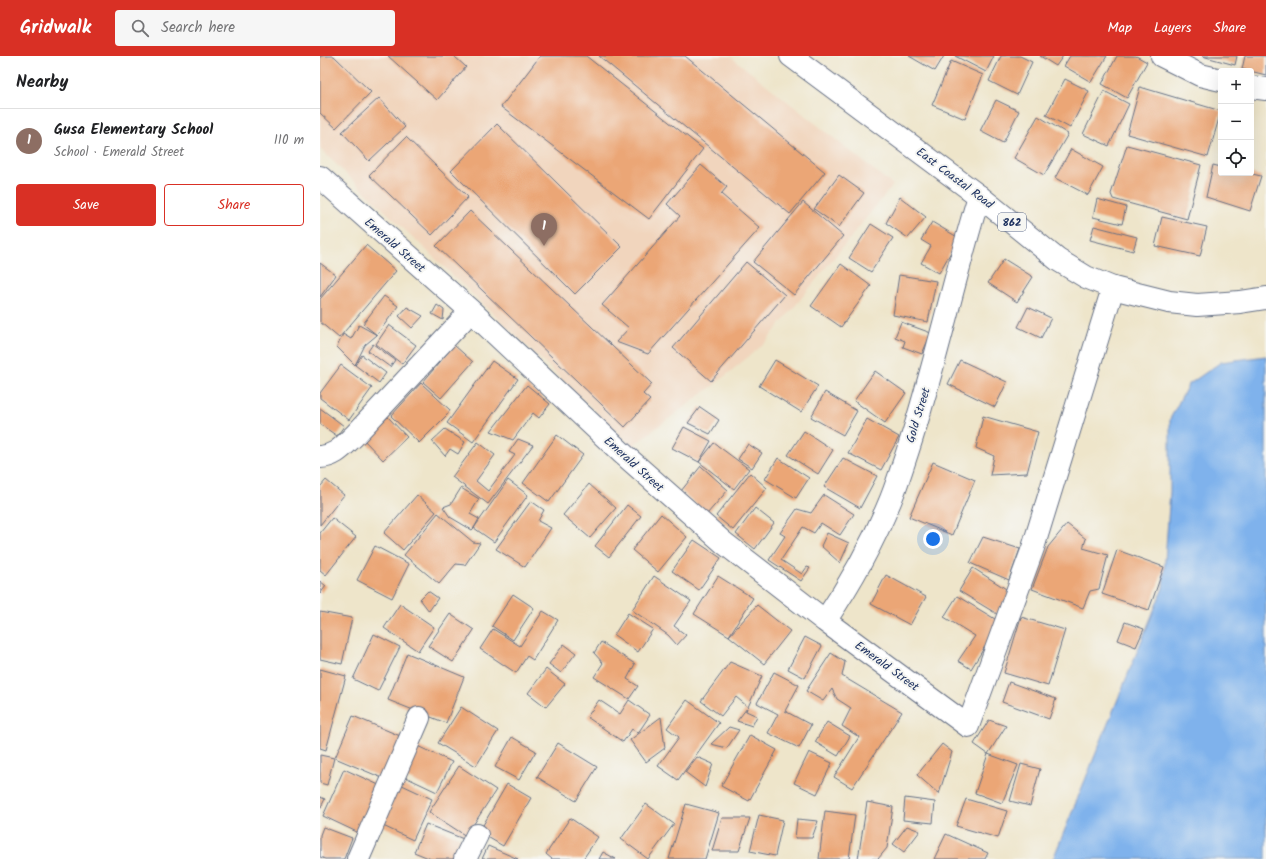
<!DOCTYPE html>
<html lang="en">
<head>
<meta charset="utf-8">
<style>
	:root { --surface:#fff; --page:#f6f6f6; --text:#202124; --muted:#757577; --line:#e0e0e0; --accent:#d93025 }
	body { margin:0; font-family:Kalam,sans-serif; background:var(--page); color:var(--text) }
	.controls { position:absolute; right:12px; top:12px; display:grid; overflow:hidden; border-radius:4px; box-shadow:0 4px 16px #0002 }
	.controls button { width:36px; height:36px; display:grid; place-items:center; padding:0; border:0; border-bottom:1px solid var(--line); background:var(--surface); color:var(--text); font:20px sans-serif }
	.you { position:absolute; left:613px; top:483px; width:14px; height:14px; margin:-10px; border:3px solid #fff; border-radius:50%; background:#1a73e8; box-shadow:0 0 0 6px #1a73e833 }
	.badge { display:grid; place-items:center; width:26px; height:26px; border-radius:50%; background:var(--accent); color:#fff; font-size:13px; font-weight:700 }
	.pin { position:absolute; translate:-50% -33px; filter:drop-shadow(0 1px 2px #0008) }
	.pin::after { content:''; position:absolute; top:21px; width:14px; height:12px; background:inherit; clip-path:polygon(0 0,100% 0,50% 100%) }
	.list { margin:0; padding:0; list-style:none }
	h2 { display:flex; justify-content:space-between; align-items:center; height:52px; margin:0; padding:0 16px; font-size:17px }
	h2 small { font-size:13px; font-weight:400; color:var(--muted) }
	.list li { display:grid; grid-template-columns:26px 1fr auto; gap:12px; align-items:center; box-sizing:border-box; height:64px; padding:0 16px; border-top:1px solid var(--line) }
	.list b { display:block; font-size:15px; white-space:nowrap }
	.list p { margin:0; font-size:13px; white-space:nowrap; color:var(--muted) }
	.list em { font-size:13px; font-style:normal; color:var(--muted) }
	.actions { display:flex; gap:8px; padding:12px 16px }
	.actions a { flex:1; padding:9px 0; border:1px solid var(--accent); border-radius:4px; text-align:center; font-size:14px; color:var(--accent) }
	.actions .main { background:var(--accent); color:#fff }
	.icon { flex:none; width:22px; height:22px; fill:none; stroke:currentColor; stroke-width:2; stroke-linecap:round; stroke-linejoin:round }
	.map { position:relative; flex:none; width:946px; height:803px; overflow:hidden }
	header { display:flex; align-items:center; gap:24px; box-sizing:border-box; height:56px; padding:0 20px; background:var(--accent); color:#fff }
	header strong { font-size:19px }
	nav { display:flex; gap:22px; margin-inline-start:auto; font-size:14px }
	.search { width:280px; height:36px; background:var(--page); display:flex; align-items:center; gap:10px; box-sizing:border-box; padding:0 14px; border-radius:4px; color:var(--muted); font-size:15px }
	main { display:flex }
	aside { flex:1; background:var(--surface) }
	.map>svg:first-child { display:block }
	.built { fill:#f1d5bd }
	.water { fill:#7fb2ec; stroke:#4d70a5 }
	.building { fill:#eba676 }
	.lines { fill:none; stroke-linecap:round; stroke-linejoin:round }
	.minor-casing { stroke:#656f84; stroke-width:24 }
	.primary-casing { stroke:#656f84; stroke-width:24 }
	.minor { stroke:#fff; stroke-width:22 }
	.primary { stroke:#fff; stroke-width:22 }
	.labels { text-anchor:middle; stroke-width:4; stroke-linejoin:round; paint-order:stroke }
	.shield { fill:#f6f6f2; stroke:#5d6b8a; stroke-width:1 }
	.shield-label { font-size:11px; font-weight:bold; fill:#1b2f5e }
	.street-label { font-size:12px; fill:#1b2f5e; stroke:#f6f6f2 }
</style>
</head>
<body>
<header>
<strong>Gridwalk</strong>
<div class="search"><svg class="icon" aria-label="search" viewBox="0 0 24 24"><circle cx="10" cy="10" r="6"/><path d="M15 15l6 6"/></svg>Search here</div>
<nav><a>Map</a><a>Layers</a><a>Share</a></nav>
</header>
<main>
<aside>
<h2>Nearby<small></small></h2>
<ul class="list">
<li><span class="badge" style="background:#8d6e63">1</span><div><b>Gusa Elementary School</b><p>School · Emerald Street</p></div><em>110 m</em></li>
</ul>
<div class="actions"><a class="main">Save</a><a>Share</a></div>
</aside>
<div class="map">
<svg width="946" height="803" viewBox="0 0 946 803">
	<rect width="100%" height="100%" fill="#f6f6f2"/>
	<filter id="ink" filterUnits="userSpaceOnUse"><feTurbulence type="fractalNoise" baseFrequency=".025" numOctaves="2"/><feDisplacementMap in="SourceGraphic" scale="8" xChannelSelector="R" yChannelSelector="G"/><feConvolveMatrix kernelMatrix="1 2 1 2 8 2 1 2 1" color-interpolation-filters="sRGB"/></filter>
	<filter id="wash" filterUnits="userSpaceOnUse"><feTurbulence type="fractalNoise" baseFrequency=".012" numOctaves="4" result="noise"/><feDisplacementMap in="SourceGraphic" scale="16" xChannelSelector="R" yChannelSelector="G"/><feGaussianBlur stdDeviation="0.9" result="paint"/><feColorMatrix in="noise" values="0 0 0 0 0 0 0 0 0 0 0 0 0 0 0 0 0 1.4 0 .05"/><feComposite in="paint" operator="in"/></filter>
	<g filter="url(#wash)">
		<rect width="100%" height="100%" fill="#eee5ca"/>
		<path class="built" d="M 0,0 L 410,0 L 573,129 L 445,287 L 394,329 L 312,390 L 0,93 Z"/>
		<path class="water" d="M 946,300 L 946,803 L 733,803 L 843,532 L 850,436 L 850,363 L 868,329 L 901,306 Z"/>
		<g id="blocks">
			<path class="building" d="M 0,0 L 14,0 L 51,36 L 16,72 L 0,57 Z
				M 68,0 L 134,0 L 146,11 L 117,44 Z
				M 220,0 L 266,0 L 383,93 L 329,163 L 181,51 Z
				M 279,0 L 365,0 L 505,116 L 470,158 Z
				M 589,0 L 624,0 L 615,15 Z
				M 635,0 L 674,0 L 666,16 Z
				M 681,0 L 700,0 L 712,6 L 697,39 L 669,25 Z
				M 720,0 L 743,0 L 736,10 Z
				M 750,0 L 787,0 L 771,26 L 744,10 Z
				M 797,0 L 816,0 L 827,6 L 807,42 L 782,28 Z
				M 882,0 L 917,0 L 915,9 Z
				M 925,0 L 946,0 L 946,19 L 922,13 Z
				M 631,5 L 663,19 L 645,63 L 612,49 Z
				M 745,23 L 769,35 L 750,72 L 726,59 Z
				M 820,31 L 901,55 L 888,101 L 807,78 Z
				M 784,35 L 809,48 L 789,90 L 763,78 Z
				M 59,42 L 85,71 L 49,105 L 22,76 Z
				M 676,44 L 699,55 L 683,87 L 660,75 Z
				M 718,60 L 748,78 L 724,119 L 694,102 Z
				M 177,68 L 302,191 L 255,238 L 131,115 Z
				M 86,81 L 148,141 L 112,179 L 49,119 Z
				M 807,89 L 881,109 L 867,163 L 793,143 L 791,138 Z
				M 751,93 L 783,111 L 768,139 L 735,122 Z
				M 381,109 L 407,131 L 401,138 L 440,172 L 328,298 L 296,286 L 309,272 L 282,249 L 360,160 L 347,148 Z
				M 893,109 L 901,111 L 901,117 L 928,117 L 941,120 L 930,155 L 886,141 Z
				M 519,119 L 544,137 L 519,171 L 494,153 Z
				M 580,141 L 606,161 L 588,182 L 566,167 Z
				M 777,143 L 806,151 L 802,168 L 773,161 Z
				M 483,146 L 523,180 L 474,239 L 433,206 Z
				M 150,155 L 332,328 L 323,338 L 330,344 L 305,371 L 116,190 Z
				M 842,161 L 887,171 L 880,200 L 835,190 Z
				M 612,166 L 639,182 L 619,217 L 601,207 L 611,190 L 601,184 Z
				M 551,168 L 573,182 L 551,216 L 529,202 Z
				M 774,170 L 817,181 L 813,195 L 770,184 Z
				M 46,189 L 76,215 L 19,282 L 0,266 L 0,243 Z
				M 684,203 L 713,221 L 697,246 L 668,227 Z
				M 426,206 L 465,239 L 391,325 L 353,292 Z
				M 0,207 L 16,219 L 0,241 Z
				M 521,208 L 551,230 L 521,271 L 491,250 Z
				M 579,219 L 616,225 L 608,266 L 573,259 Z
				M 64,240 L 78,250 L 57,279 L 43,268 Z
				M 117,249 L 124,254 L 123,264 L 112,258 Z
				M 87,251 L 103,260 L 92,272 L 79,260 Z
				M 708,251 L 731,262 L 721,282 L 698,271 Z
				M 581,266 L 611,277 L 602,298 L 583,291 L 585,285 L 575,281 Z
				M 39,269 L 57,279 L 45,289 L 35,309 L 42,299 L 66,317 L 59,327 L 35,309 L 17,291 L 23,278 L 31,283 Z
				M 69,269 L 96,289 L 82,308 L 56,288 Z
				M 53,288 L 75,304 L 70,311 L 48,295 Z
				M 134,289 L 153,306 L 121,342 L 103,326 Z
				M 455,304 L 498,330 L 481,356 L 439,330 Z
				M 640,304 L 687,326 L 675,351 L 628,328 Z
				M 172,305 L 198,323 L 153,386 L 127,367 Z
				M 21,309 L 52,332 L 29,364 L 0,342 L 0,337 Z
				M 555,315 L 586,337 L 565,367 L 534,345 Z
				M 101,327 L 130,354 L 127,359 L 99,387 L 71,360 Z
				M 207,329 L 230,348 L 219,362 L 213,357 L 193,384 L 171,375 Z
				M 505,336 L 537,355 L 523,379 L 491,361 Z
				M 380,351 L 399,364 L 390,378 L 368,367 Z
				M 0,352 L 24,370 L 17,380 L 0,368 Z
				M 663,360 L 718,376 L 707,417 L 670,419 L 674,400 L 656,392 Z
				M 68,361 L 87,381 L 63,404 L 44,384 Z
				M 547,363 L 579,381 L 561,414 L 528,397 Z
				M 364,371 L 391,385 L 379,406 L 394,387 L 429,413 L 414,433 L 379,406 L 352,392 Z
				M 125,373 L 145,386 L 138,398 L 130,393 L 125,400 L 112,385 Z
				M 484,375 L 513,394 L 498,418 L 468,399 Z
				M 237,379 L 263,399 L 229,446 L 203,427 Z
				M 198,383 L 213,389 L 168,448 L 132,421 L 158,386 L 175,399 L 156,425 L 168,435 L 195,399 L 189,396 Z
				M 428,388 L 442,397 L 432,412 L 418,403 Z
				M 458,402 L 489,422 L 476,442 L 445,423 Z
				M 523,402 L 557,420 L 540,452 L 504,431 Z
				M 613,406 L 655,424 L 632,479 L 589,461 Z
				M 381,410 L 408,434 L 387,458 L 361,435 Z
				M 430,417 L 447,432 L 413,474 L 396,460 Z
				M 6,424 L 24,439 L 0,469 L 0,431 Z
				M 188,424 L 208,439 L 174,486 L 154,472 L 152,474 L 130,461 L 123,451 L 131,448 L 141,432 L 159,443 L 150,458 L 159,463 L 154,472 Z
				M 269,428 L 296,452 L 270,482 L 243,459 Z
				M 97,439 L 116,456 L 83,494 L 64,477 Z
				M 504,439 L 534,458 L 520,479 L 501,467 L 494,477 L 483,471 L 461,504 L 482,518 L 487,511 L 490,512 L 481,525 L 449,504 L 465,480 L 460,477 L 477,453 L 491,457 Z
				M 211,445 L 224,454 L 218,465 L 231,472 L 205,511 L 176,493 Z
				M 307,449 L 321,460 L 289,501 L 275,490 Z
				M 435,452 L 454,467 L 435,493 L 416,478 Z
				M 118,457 L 153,486 L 160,487 L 145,509 L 136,508 L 119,528 L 84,499 Z
				M 341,458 L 367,481 L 338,516 L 312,494 Z
				M 12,462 L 36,481 L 6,519 L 0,514 L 0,477 Z
				M 747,468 L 766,483 L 763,492 L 788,499 L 779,533 L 770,535 L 763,552 L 712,533 L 728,491 Z
				M 507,477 L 529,487 L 520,507 L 501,490 Z
				M 663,481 L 700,493 L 689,524 L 650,507 Z
				M 374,484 L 401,502 L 379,534 L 352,515 Z
				M 55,490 L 89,508 L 72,542 L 37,524 Z
				M 797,494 L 844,511 L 829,554 L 782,538 Z
				M 653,512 L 691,536 L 677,558 L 639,535 Z
				M 566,519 L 606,541 L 590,569 L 551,548 Z
				M 334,520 L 371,545 L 354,570 L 366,579 L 357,589 L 348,579 L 312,554 Z
				M 398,520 L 433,542 L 409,580 L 374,558 Z
				M 0,525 L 6,530 L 0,538 Z
				M 108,535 L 118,542 L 109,555 L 100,543 Z
				M 193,538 L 214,552 L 193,584 L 172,570 Z
				M 637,540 L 680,566 L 651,613 L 638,605 L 655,580 L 624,561 Z
				M 80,548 L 114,571 L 98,595 L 64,572 Z
				M 437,549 L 470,575 L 444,608 L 409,580 Z
				M 223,555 L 238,564 L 213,604 L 207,600 L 196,617 L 160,593 L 173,573 L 200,590 Z
				M 0,556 L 32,562 L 22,608 L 0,603 Z
				M 308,557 L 333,573 L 318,596 L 294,579 Z
				M 130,558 L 154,574 L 133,606 L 108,590 Z
				M 701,561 L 745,574 L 728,630 L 684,617 Z
				M 805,566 L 824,573 L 816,591 L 798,584 Z
				M 54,578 L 80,591 L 58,635 L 33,623 Z
				M 485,581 L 502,590 L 485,622 L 468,613 Z
				M 281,586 L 315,608 L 307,623 L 318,630 L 309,643 L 274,621 L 283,607 L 274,597 Z
				M 244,588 L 256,597 L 241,617 L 229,608 Z
				M 87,597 L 144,621 L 126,667 L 68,644 Z
				M 511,597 L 525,606 L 522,620 L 582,656 L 532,732 L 514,721 L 539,681 L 522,670 L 531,652 L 517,643 L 512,633 L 503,645 L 486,635 Z
				M 410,606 L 442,620 L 428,651 L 416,641 L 401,660 L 381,645 Z
				M 0,613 L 26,620 L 6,694 L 0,692 Z
				M 226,613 L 245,628 L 226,651 L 208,637 Z
				M 454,616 L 479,629 L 465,655 L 491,669 L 479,692 L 448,677 L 458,658 L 437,647 Z
				M 689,626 L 736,643 L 729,663 L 682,646 Z
				M 279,644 L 300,658 L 309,644 L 330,659 L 318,677 L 312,673 L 303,686 L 267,661 Z
				M 367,644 L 399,667 L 358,724 L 338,710 L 359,681 L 347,672 Z
				M 141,651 L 178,675 L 156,710 L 118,687 Z
				M 427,652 L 426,655 L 437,660 L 432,670 L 417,665 Z
				M 33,660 L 85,682 L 67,724 L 15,702 Z
				M 341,661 L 345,692 L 326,706 L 310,684 Z
				M 669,664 L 686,670 L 668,698 L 654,688 Z
				M 507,666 L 530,680 L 518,700 L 495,686 Z
				M 409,671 L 419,674 L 407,692 L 391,688 Z
				M 430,679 L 457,694 L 429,745 L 401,730 Z
				M 192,681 L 216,695 L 199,724 L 175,711 Z
				M 238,687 L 277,711 L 256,745 L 217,721 Z
				M 93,688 L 132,706 L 117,736 L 79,718 Z
				M 622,688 L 632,696 L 619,738 L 597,719 Z
				M 489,696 L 512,707 L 497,738 L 474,727 Z
				M 668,698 L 698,709 L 682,747 L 655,737 Z
				M 0,699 L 14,702 L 7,729 L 0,727 Z
				M 377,701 L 393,708 L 385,731 L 365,716 Z
				M 701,708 L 720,713 L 710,750 L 690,745 Z
				M 139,710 L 176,734 L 146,780 L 109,756 Z
				M 24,713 L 61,730 L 39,777 L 3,760 Z
				M 80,728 L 112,743 L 93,784 L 61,769 Z
				M 187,728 L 211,742 L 183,790 L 159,776 Z
				M 0,741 L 5,743 L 0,753 Z
				M 585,742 L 615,746 L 613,767 L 583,764 Z
				M 646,743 L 687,755 L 678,782 L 636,770 Z
				M 547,746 L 573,751 L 567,792 L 558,803 L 538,803 Z
				M 326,748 L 354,768 L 328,803 L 301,783 Z
				M 366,748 L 399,757 L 385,803 L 349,803 Z
				M 505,755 L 535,759 L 529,803 L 499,803 Z
				M 439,759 L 463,764 L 455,800 L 430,795 Z
				M 250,762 L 278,781 L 263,803 L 232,803 L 226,798 Z
				M 402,762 L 430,762 L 419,795 L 392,795 Z
				M 477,763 L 498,765 L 492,782 L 475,782 Z
				M 106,768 L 146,784 L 138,803 L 111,803 L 94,796 Z
				M 587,770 L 600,775 L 584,796 L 573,788 Z
				M 3,771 L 32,782 L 24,803 L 5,803 L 0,801 L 0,779 Z
				M 626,778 L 668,797 L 665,803 L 614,803 Z
				M 168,790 L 198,803 L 162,803 Z
				M 283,796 L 296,803 L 279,803 Z"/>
		</g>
	</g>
	<g filter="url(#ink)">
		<use href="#blocks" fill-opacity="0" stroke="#656f84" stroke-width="1"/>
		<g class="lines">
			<g class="minor-casing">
				<path id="minor" d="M 842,0 L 880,19 L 901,24
					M 931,31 L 946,33
					M 0,121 L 151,255 L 302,397 L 404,487 L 505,565 L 648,670 L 713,492 L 793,232
					M 0,401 C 16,400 23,390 34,380 L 151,255
					M 505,565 C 532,525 553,487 571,443 C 577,428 582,412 587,397 C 615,312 633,225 659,140
					M 38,803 L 99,662
					M 145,803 L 157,779"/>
			</g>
			<g class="primary-casing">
				<path id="primary" d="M 471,0 L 659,140 L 738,204 L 766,221 L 793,232 L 849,246 L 877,249 L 920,246 L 946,242"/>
			</g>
			<use href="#minor" class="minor"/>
			<use href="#primary" class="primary"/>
		</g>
	</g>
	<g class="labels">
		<rect class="shield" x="678" y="157" width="28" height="18" rx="3"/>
		<g class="shield-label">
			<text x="692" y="170">862</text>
		</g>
		<g class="street-label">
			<text transform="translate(635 122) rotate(37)" y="4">East Coastal Road</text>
			<text transform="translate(75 189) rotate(41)" y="4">Emerald Street</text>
			<text transform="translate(598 359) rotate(-73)" y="4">Gold Street</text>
			<text transform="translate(314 408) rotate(42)" y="4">Emerald Street</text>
			<text transform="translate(567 610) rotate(36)" y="4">Emerald Street</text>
		</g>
	</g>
</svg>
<div class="controls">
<button>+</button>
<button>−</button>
<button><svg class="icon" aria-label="locate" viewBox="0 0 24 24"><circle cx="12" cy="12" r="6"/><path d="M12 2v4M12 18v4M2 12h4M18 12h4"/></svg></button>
</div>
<div class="you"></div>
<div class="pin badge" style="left:224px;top:190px;background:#8d6e63">1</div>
</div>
</main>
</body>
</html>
